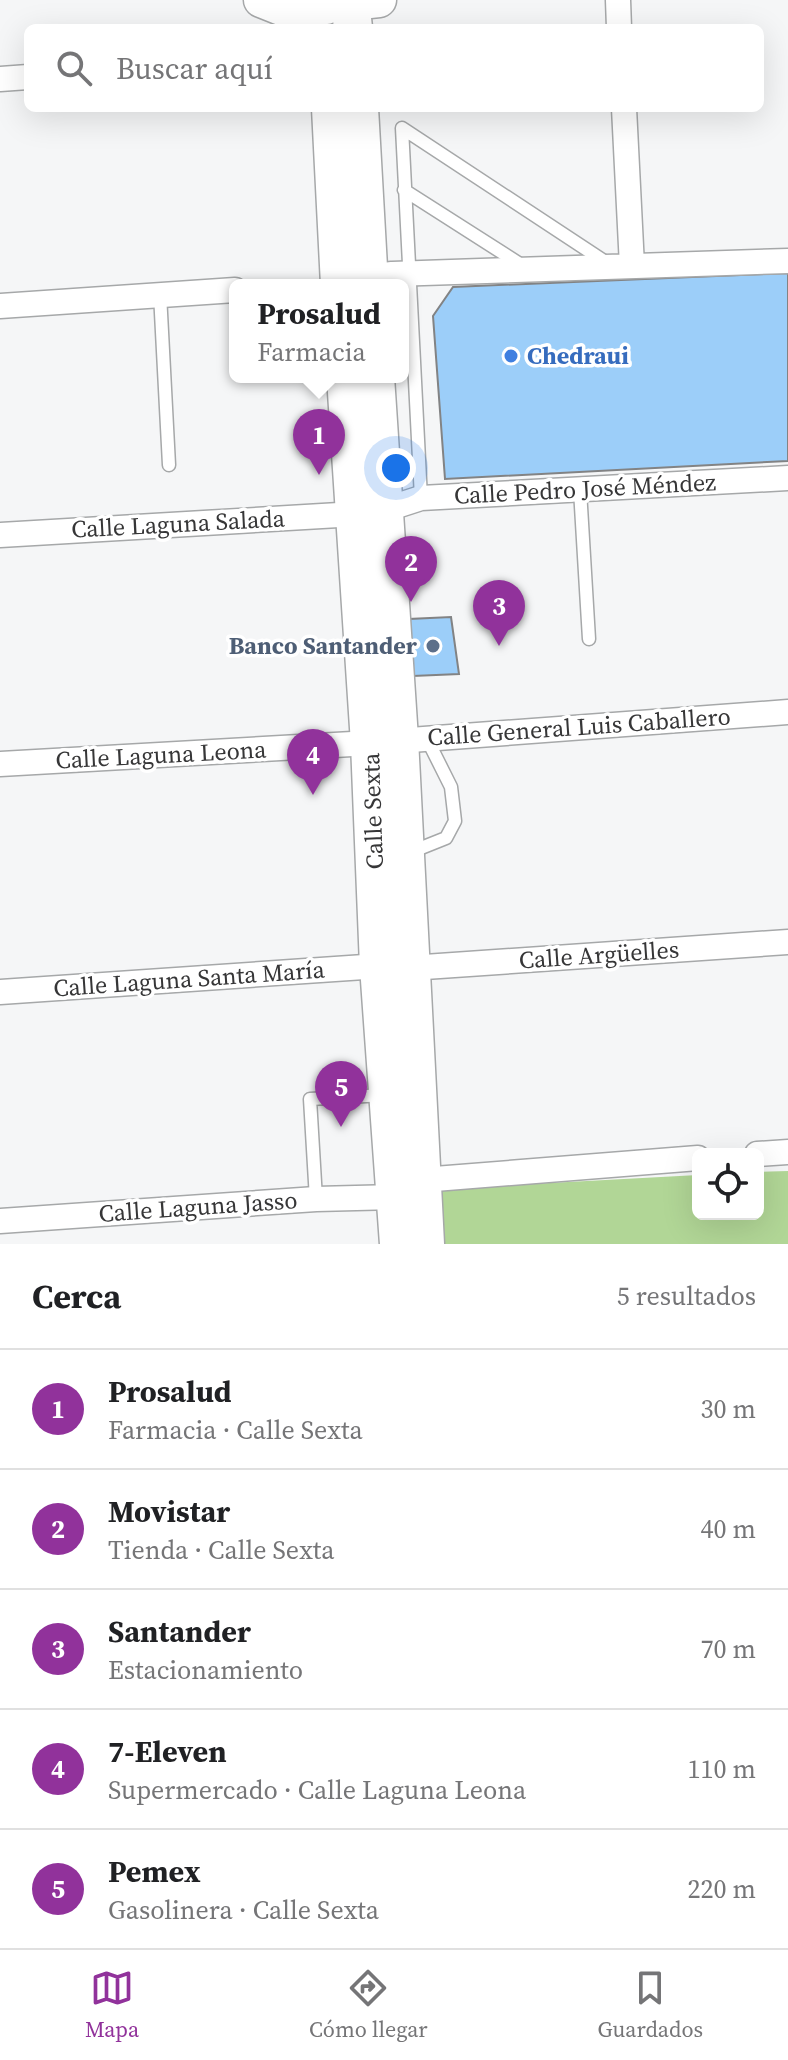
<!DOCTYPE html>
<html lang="es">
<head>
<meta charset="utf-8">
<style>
	:root { --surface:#fff; --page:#f6f6f6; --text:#202124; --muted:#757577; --line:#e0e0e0; --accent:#91329b }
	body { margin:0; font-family:"Source Serif 4",serif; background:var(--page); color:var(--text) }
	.controls { position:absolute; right:24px; bottom:24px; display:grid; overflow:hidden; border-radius:12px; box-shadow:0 8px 32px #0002 }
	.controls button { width:72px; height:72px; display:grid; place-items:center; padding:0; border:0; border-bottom:2px solid var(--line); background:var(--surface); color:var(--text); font:40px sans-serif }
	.you { position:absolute; left:396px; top:468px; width:28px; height:28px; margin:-20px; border:6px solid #fff; border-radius:50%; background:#1a73e8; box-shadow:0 0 0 12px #1a73e833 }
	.badge { display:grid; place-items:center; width:52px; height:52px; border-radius:50%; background:var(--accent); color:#fff; font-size:26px; font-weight:700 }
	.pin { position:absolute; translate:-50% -66px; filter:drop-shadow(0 2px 4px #0008) }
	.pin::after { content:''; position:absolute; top:42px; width:28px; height:24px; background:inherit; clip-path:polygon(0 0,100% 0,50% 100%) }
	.popup { position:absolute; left:229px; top:279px; width:180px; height:104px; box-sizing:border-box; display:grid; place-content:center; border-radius:12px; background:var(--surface); filter:drop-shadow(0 2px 6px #0005); font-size:26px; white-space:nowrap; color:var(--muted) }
	.popup b { font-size:30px; color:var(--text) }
	.popup::after { content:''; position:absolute; left:50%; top:100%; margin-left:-16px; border:16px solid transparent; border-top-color:var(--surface) }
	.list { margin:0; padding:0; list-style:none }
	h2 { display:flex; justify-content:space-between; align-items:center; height:104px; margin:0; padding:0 32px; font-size:34px }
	h2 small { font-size:26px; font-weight:400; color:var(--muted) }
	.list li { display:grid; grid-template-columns:52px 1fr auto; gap:24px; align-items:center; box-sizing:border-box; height:120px; padding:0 32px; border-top:2px solid var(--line) }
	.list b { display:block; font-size:30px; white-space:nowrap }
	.list p { margin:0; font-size:26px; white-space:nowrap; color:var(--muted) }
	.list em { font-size:26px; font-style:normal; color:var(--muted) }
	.icon { flex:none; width:44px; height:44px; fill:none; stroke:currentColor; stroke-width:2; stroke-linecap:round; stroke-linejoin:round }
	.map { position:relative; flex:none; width:788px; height:1244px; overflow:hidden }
	.search { position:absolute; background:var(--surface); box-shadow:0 8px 32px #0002; left:24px; right:24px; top:24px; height:88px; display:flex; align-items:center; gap:20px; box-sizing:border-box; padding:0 28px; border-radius:12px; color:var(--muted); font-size:30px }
	.sheet { height:704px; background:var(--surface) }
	nav { display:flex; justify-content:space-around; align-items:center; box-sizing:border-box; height:112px; border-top:2px solid var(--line); background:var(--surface); font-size:22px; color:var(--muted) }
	nav a { display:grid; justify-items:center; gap:4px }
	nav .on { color:var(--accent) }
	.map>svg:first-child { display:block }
	.green { fill:#b1d696 }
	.building { fill:#9ccef9; stroke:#828384; stroke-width:2 }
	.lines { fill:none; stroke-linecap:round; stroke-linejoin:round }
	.service-casing { stroke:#a6a8a9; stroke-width:15 }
	.minor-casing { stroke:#a6a8a9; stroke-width:27 }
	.secondary-casing { stroke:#a6a8a9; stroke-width:37 }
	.primary-casing { stroke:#a6a8a9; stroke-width:41 }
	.service { stroke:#fff; stroke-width:12 }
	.minor { stroke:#fff; stroke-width:24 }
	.secondary { stroke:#fff; stroke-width:34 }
	.primary { stroke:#fff; stroke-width:38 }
	.shop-dot { fill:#3f7fe0; stroke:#fff; stroke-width:3 }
	.service-dot { fill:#5c6f8a; stroke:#fff; stroke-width:3 }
	.labels { text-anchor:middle; stroke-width:7; stroke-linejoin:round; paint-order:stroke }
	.shop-label { font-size:24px; font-weight:bold; fill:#366cbe; stroke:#fff; text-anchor:start }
	.street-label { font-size:24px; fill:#363637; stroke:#fff }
	.service-label { font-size:24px; font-weight:bold; fill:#4e5e75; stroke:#fff; text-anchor:end }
</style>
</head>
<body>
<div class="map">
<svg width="788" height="1244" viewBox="0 0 788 1244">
	<rect width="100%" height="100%" fill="#f5f6f7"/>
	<path class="green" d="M 788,1171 L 788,1244 L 440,1244 L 437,1189 L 698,1175 L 698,1214 L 758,1214 L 758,1172 Z"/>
	<path class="building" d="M 788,273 L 788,461 L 445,479 L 433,316 L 453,287 Z
		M 451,617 L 459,674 L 413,676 L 409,619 Z"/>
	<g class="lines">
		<g class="service-casing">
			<path id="service" d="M 404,190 L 523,266
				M 160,294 L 169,465
				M 580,490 L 589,639
				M 421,498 L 402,128 L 607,263
				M 411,852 L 446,838 L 455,821 L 451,787 L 427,739
				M 316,1199 L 310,1099 L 385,1095"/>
		</g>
		<g class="minor-casing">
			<path id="minor" d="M 618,0 L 619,28
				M 0,79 L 28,77
				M 624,108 L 632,266
				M 368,277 L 392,274 L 788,261
				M 0,306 L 235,290
				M 384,510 L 421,498 L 788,478
				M 0,535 L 356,514
				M 0,764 L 370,743 L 788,712
				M 410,968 L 788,942
				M 0,992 L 379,966
				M 757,1154 L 788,1152
				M 422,1180 L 698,1158
				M 0,1221 L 316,1199 L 396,1197"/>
		</g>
		<g class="secondary-casing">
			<path id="secondary" d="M 261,0 L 286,10 L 326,7
				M 351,3 L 379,0"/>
		</g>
		<g class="primary-casing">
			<path id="primary" d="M 350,0 L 353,28
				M 331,108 L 340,285
				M 359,108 L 369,285
				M 346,377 L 370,743 L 379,966 L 399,1244
				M 375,377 L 399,739 L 425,1244"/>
		</g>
		<use href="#service" class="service"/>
		<use href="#minor" class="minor"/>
		<use href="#secondary" class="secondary"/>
		<use href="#primary" class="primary"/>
	</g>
	<circle class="shop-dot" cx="511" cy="356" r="8"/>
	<circle class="service-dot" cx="433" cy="646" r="8"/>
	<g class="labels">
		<g class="shop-label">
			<text x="527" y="364">Chedraui</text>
		</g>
		<g class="street-label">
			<text transform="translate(585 489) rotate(-3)" y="8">Calle Pedro José Méndez</text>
			<text transform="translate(178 524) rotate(-3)" y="8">Calle Laguna Salada</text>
			<text transform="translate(579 727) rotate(-4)" y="8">Calle General Luis Caballero</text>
			<text transform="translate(161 755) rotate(-3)" y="8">Calle Laguna Leona</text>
			<text transform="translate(373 811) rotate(-92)" y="8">Calle Sexta</text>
			<text transform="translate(599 955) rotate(-4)" y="8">Calle Argüelles</text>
			<text transform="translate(189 979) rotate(-4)" y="8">Calle Laguna Santa María</text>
			<text transform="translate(198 1207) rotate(-4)" y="8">Calle Laguna Jasso</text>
		</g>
		<g class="service-label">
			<text x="417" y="654">Banco Santander</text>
		</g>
	</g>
</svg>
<div class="controls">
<button><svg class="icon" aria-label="locate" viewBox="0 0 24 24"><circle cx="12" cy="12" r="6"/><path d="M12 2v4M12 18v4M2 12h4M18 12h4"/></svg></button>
</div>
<div class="you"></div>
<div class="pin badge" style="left:319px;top:475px">1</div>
<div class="popup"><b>Prosalud</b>Farmacia</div>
<div class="pin badge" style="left:411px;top:602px">2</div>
<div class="pin badge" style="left:499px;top:646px">3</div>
<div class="pin badge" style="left:313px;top:795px">4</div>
<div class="pin badge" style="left:341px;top:1127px">5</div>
<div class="search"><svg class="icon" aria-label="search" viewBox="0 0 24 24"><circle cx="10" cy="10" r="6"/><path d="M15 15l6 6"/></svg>Buscar aquí</div>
</div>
<section class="sheet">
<h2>Cerca<small>5 resultados</small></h2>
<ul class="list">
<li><span class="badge">1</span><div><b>Prosalud</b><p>Farmacia · Calle Sexta</p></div><em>30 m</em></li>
<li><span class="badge">2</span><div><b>Movistar</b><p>Tienda · Calle Sexta</p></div><em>40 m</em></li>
<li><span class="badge">3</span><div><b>Santander</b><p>Estacionamiento</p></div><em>70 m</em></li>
<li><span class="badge">4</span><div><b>7-Eleven</b><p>Supermercado · Calle Laguna Leona</p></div><em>110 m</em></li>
<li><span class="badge">5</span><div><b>Pemex</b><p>Gasolinera · Calle Sexta</p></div><em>220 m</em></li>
</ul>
</section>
<nav>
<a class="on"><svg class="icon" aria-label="map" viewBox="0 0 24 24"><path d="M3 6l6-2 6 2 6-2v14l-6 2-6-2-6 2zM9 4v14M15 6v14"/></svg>Mapa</a>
<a><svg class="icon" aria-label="directions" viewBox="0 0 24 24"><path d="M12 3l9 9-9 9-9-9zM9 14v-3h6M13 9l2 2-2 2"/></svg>Cómo llegar</a>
<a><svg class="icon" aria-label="saved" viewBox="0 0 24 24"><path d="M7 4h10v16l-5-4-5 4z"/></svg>Guardados</a>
</nav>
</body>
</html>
